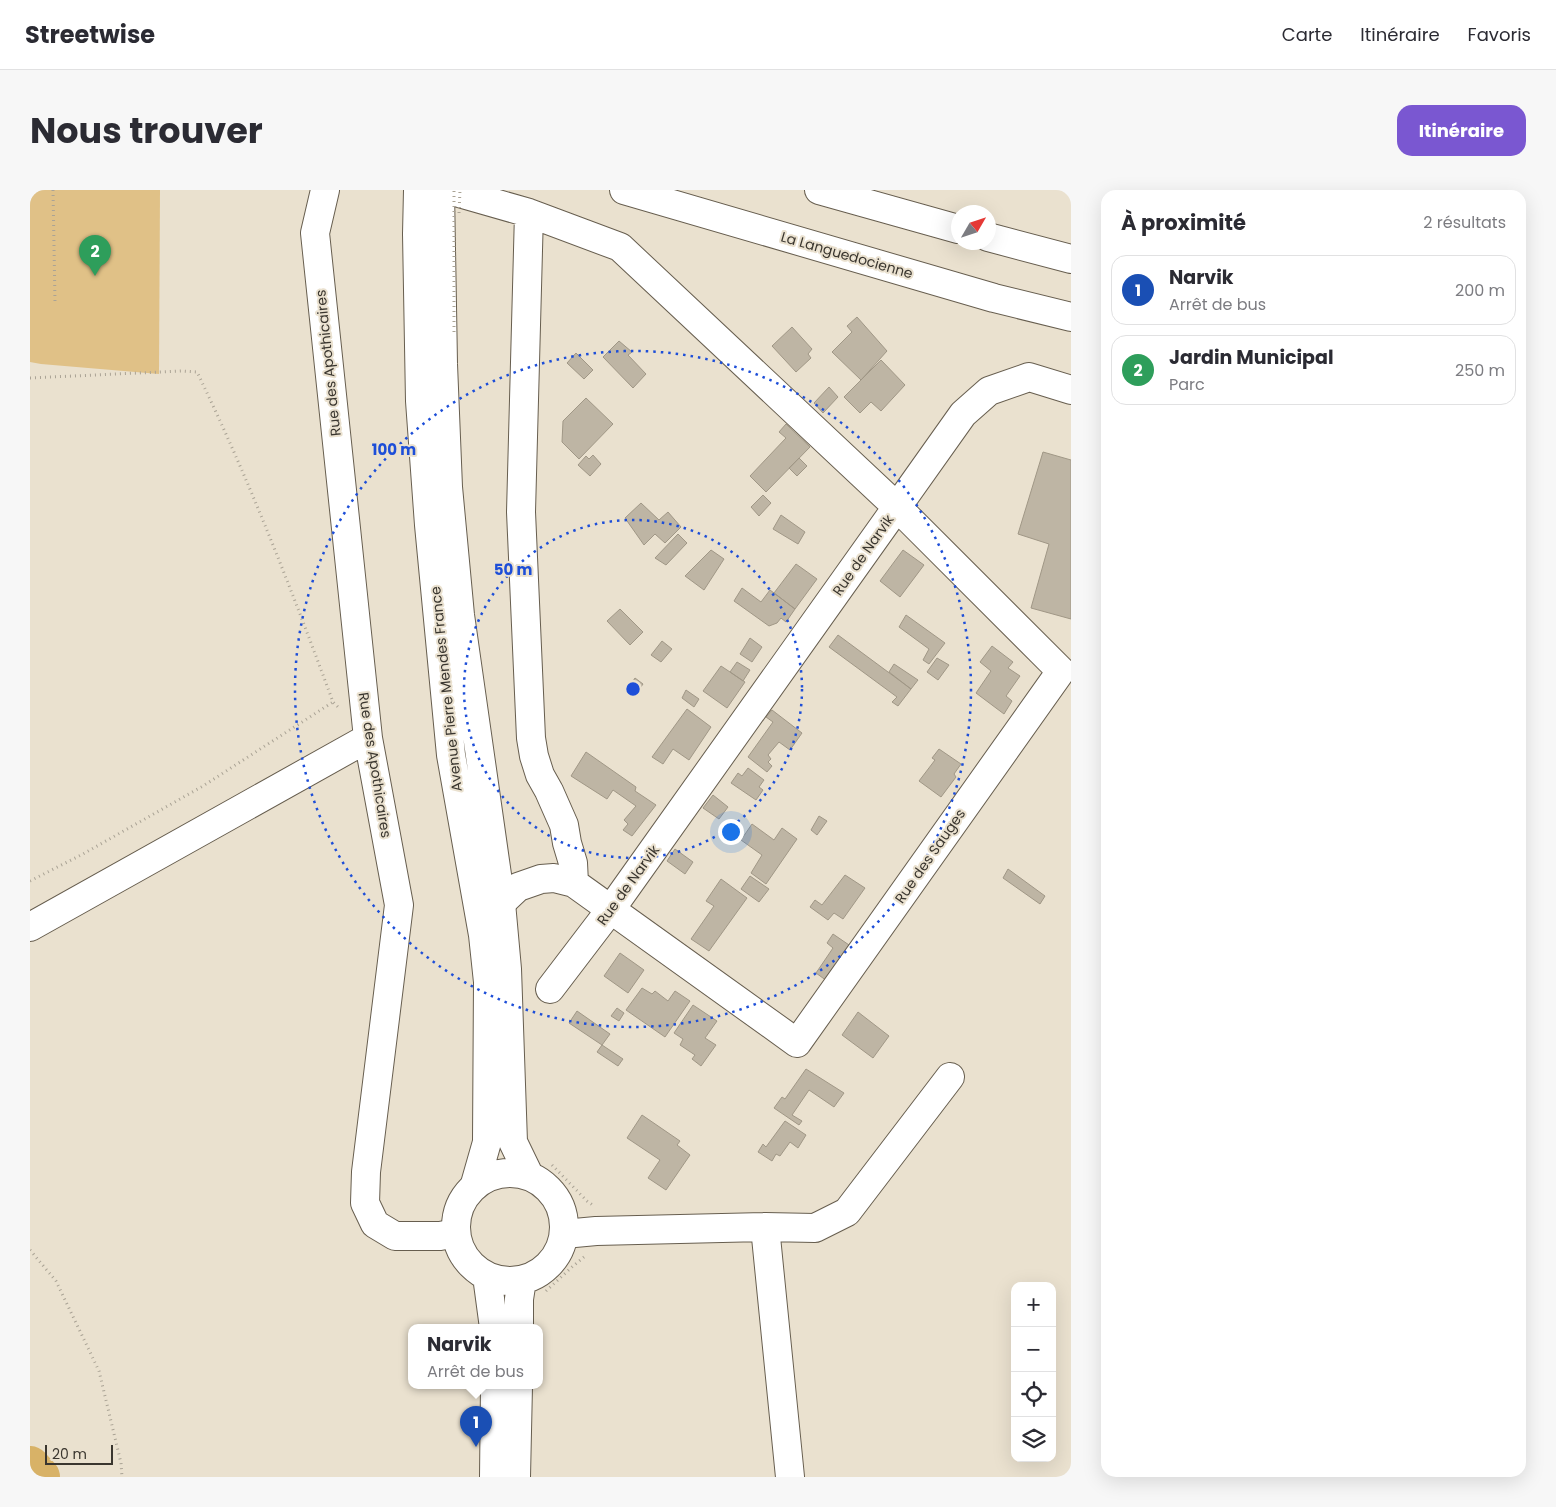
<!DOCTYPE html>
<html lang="fr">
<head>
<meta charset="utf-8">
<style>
	:root { --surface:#fff; --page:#f7f7f7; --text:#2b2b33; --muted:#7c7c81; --line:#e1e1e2; --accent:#7a57d1 }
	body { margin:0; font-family:Poppins,sans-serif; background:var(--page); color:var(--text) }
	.controls { position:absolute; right:15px; bottom:15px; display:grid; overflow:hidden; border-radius:10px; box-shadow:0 5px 20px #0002 }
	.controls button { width:45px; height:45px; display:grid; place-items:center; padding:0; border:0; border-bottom:1px solid var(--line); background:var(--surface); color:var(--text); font:25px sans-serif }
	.compass { position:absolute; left:921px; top:15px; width:45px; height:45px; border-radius:50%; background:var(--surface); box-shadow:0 5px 20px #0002; rotate:51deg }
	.scale { position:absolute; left:15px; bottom:12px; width:68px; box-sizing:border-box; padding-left:5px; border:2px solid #3a362f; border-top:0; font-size:14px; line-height:18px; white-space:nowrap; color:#3a362f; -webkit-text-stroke:4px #eae1cf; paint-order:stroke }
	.you { position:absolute; left:700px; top:641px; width:18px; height:18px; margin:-12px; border:4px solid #fff; border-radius:50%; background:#1a73e8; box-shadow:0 0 0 8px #1a73e833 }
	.badge { display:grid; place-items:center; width:32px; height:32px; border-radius:50%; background:var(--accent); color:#fff; font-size:16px; font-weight:700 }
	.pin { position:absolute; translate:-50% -41px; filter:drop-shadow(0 1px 2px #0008) }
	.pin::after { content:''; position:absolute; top:26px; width:18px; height:15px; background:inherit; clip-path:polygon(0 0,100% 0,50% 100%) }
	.popup { position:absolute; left:378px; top:1134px; width:135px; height:65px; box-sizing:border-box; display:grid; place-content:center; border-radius:10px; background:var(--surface); filter:drop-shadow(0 1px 4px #0005); font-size:16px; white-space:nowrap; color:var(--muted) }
	.popup b { font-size:19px; color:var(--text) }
	.popup::after { content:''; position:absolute; left:50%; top:100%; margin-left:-10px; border:10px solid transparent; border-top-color:var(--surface) }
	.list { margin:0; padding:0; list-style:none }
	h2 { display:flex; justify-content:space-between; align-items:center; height:65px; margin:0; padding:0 20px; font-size:21px }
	h2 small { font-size:16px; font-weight:400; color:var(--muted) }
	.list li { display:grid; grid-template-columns:32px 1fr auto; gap:15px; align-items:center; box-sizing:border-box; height:70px; margin:0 10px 10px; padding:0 10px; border:1px solid var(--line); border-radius:15px }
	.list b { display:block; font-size:19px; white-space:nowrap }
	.list p { margin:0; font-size:16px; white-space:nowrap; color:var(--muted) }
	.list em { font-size:16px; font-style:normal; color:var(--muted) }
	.icon { flex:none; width:28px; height:28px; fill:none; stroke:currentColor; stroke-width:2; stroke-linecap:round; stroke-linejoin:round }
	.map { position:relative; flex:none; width:1041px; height:1287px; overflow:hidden; border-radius:15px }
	header { display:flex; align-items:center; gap:30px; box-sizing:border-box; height:70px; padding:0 25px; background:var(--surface); border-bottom:1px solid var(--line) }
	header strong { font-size:24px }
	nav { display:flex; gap:28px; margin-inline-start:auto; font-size:18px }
	.intro { display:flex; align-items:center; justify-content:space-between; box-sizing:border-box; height:120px; padding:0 30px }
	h1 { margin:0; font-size:35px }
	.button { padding:12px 22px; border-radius:15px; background:var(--accent); color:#fff; font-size:18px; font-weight:700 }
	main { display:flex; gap:30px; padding:0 30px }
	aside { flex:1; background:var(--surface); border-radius:15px; box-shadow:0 5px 20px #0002 }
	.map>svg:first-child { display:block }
	.green { fill:#e0c187 }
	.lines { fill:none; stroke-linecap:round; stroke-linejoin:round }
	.river { stroke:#d8b267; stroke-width:40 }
	.building { fill:#beb5a4; stroke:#a09786 }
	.minor-casing { stroke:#675e4f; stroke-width:30 }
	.major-casing { stroke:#675e4f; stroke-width:30 }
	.highway-casing { stroke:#675e4f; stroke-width:30 }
	.path { stroke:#aaa395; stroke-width:3; stroke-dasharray:1 4; stroke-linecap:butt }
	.minor { stroke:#fff; stroke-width:28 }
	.major { stroke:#fff; stroke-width:28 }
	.highway { stroke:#fff; stroke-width:28 }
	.path-bridge { stroke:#aaa395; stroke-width:3; stroke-dasharray:1 4; stroke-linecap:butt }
	.ring { fill:none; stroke:#1d4ed8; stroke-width:2.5; stroke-dasharray:2.5 5 }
	.labels { text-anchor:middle; stroke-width:4; stroke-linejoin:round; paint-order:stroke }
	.street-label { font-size:14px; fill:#3a362f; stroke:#eae1cf }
	.centre { fill:#1d4ed8; stroke:#eae1cf; stroke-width:2.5 }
	.ring-label { font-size:15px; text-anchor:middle; font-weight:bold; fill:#1d4ed8; stroke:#eae1cf; stroke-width:4; stroke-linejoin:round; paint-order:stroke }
</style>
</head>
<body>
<header>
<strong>Streetwise</strong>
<nav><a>Carte</a><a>Itinéraire</a><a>Favoris</a></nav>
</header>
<div class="intro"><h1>Nous trouver</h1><a class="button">Itinéraire</a></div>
<main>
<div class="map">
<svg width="1041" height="1287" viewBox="0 0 1041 1287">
	<rect width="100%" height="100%" fill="#eae1cf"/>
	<path class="green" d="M 0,0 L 130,0 L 129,184 L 11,174 L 0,172 Z"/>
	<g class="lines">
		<path class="river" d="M 0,1276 L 10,1287"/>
	</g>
	<path class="building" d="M 827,127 L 857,161 L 831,190 L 802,162 L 822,142 L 817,136 Z
		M 762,137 L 782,159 L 778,164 L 781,168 L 766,182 L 742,156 Z
		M 589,151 L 602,162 L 598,165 L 616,184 L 603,198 L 573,167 Z
		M 546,163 L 563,180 L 554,189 L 537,173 Z
		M 851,170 L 875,195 L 851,221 L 841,212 L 830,223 L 814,207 Z
		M 799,197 L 808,207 L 793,223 L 784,213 Z
		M 556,208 L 583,234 L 549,269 L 532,252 L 533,231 Z
		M 756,234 L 780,257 L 736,302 L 720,286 L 756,248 L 749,242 Z
		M 1013,262 L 1041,270 L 1041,429 L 1001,418 L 1019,354 L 988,344 Z
		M 563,265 L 571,274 L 560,286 L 548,275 L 556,266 L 559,269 Z
		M 769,268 L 777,276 L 767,286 L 759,278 Z
		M 733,305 L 741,313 L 729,326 L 721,317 Z
		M 611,313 L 629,330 L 638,322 L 651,337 L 635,353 L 625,344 L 614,355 L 595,328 Z
		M 751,325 L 775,342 L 768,354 L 743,339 Z
		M 648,344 L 657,353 L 636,375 L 625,368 Z
		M 681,360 L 694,369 L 674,400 L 655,386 Z
		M 873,360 L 894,375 L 870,407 L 850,391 Z
		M 766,374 L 787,389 L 765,419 L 744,403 Z
		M 712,398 L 731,412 L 740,400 L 765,419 L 756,432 L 751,428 L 747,433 L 739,436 L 704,411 Z
		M 590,419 L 613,442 L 600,455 L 577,431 Z
		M 876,425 L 915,453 L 899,474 L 893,470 L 899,459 L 869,437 Z
		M 808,445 L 881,499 L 868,516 L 862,512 L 867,507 L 799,457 Z
		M 720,448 L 732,457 L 722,472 L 710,464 Z
		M 632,451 L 642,459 L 631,472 L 621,465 Z
		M 962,456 L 983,472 L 978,478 L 990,486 L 976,506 L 982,511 L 974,524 L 946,503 L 961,481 L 950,472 Z
		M 907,468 L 919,475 L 908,490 L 897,482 Z
		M 707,472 L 720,480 L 713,491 L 700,482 Z
		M 864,474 L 888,490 L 881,499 L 859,482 Z
		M 691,476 L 715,492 L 697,518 L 673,501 Z
		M 605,488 L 613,494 L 604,507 L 596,501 Z
		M 656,500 L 669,509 L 664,517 L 652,508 Z
		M 657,519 L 681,537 L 659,570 L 643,559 L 633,574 L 622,567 Z
		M 742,520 L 772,543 L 760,560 L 749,552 L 738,565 L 741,569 L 738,572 L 742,576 L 737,582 L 718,567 L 743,532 L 736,527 Z
		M 909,559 L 931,574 L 924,584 L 926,587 L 911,607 L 889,591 L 905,570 L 902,568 Z
		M 556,562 L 606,597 L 605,601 L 626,615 L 602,646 L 593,640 L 598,634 L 594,630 L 606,616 L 583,600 L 577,609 L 541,586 Z
		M 718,578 L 734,590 L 729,597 L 733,600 L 726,610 L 701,593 L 708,583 L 712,586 Z
		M 683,605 L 698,617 L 689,629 L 673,618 Z
		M 789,626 L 797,631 L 787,645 L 781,640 Z
		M 722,634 L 744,650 L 752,638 L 767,649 L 736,694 L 721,683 L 732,665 L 711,650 Z
		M 645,659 L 663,672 L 655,684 L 637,671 Z
		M 978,679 L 1015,706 L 1010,714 L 973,688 Z
		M 815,685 L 835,698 L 813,729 L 804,723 L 798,730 L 780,717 L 785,710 L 792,715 Z
		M 720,686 L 739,699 L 729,712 L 711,699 Z
		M 691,689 L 717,708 L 679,761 L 661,749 L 684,716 L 676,711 Z
		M 803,744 L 822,757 L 797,791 L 786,783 L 803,758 L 797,753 Z
		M 590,763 L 614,780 L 598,803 L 574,786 Z
		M 612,798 L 622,804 L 625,801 L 638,811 L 645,801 L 660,811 L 635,847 L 596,820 Z
		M 663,815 L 687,831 L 675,848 L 686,855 L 671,876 L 662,869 L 665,865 L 650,855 L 653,849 L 644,843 Z
		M 587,818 L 594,823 L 589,831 L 581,826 Z
		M 547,821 L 580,844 L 572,855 L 539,833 Z
		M 828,822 L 859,846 L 843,868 L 812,845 Z
		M 572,855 L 593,869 L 588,876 L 567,862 Z
		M 776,879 L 814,903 L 804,917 L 779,900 L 762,925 L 772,931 L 769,935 L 744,918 L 752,907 L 755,909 Z
		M 612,925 L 650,951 L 647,955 L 660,965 L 636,1000 L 618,988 L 630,970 L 597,948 Z
		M 755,931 L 776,945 L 768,958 L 760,952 L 750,966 L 746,964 L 742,971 L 728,962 L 733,954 L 736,957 Z"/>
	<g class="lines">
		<g class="minor-casing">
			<path id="minor" d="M 295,0 L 285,43 L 338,548 L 369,715 L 336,982 L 335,1013 L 345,1034 L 365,1046 L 410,1046 L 426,1043
				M 419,0 L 499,23 L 491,322 L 501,548 L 504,566 L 510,585 L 519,601 L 534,635 L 537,653 L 543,673 L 544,693
				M 499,23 L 590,57 L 867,317 L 581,719 L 520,799
				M 471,713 L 488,697 L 511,689 L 524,688 L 544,693 L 767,853 L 1031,481 L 867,317 L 933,224 L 959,201 L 999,187 L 1041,200
				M 0,737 L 338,548
				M 735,1037 L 760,1287
				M 534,1044 L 566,1041 L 735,1037 L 785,1038 L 817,1022 L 920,887"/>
		</g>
		<g class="major-casing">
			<path id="major" d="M 388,0 L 387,44 L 390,211 L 399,335 L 421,565 L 453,745 L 458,792 L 457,952 L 445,994
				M 410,0 L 413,174 L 418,297 L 430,425 L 471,713 L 477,779 L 483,952 L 499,985
				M426 1037a54 54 0 1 1 108 0a54 54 0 1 1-108 0Z
				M 457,1086 L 464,1138
				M 489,1138 L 489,1109 L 492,1090
				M 464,1287 L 465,1196
				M 486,1287 L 488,1196"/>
		</g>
		<g class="highway-casing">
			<path id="highway" d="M 594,0 L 964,108 L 1041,127
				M 789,0 L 928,39
				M 958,47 L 1041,69"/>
		</g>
		<path class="path" d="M 23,0 L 25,112
			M 0,188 L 151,181 L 167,182 C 219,289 262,401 303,512 L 310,519
			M 0,691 L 53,664 L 173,596 L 303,512
			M 522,975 L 557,1011 L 564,1016
			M 0,1060 L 26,1091 L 69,1181 L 91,1273 L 92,1287
			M 516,1101 L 542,1077 L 554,1067"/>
		<use href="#minor" class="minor"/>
		<use href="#major" class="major"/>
		<use href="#highway" class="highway"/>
		<path class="path-bridge" d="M 429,23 L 430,0
			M 424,142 L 424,0"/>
	</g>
	<g class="ring">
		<circle cx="603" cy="499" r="169"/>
		<circle cx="603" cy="499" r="338"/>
	</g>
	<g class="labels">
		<g class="street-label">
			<text transform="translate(817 65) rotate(16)" y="5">La Languedocienne</text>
			<text transform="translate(298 173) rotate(-96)" y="5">Rue des Apothicaires</text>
			<text transform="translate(833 365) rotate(-55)" y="5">Rue de Narvik</text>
			<text transform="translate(416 499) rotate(-96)" y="5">Avenue Pierre Mendes France</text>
			<text transform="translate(345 575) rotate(81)" y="5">Rue des Apothicaires</text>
			<text transform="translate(900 666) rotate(-55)" y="5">Rue des Sauges</text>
			<text transform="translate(598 695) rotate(-54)" y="5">Rue de Narvik</text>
		</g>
	</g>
	<circle cx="603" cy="499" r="8" class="centre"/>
	<g class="ring-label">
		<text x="364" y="265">100 m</text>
		<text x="483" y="385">50 m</text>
	</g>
</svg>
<div class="controls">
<button>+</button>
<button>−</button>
<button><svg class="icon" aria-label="locate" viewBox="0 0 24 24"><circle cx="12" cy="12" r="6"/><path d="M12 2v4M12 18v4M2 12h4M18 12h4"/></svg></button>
<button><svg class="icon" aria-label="layers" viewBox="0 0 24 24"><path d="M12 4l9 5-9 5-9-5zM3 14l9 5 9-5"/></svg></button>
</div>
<svg class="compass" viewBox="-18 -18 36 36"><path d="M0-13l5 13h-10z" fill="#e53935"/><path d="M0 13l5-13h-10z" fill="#7c7c81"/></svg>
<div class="scale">20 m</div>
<div class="you"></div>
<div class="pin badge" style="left:446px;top:1257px;background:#1a4fb4">1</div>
<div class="popup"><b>Narvik</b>Arrêt de bus</div>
<div class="pin badge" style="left:65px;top:86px;background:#2e9e5b">2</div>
</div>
<aside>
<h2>À proximité<small>2 résultats</small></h2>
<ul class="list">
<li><span class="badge" style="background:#1a4fb4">1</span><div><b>Narvik</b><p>Arrêt de bus</p></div><em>200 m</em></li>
<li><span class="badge" style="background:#2e9e5b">2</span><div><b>Jardin Municipal</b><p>Parc</p></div><em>250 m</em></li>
</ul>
</aside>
</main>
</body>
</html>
